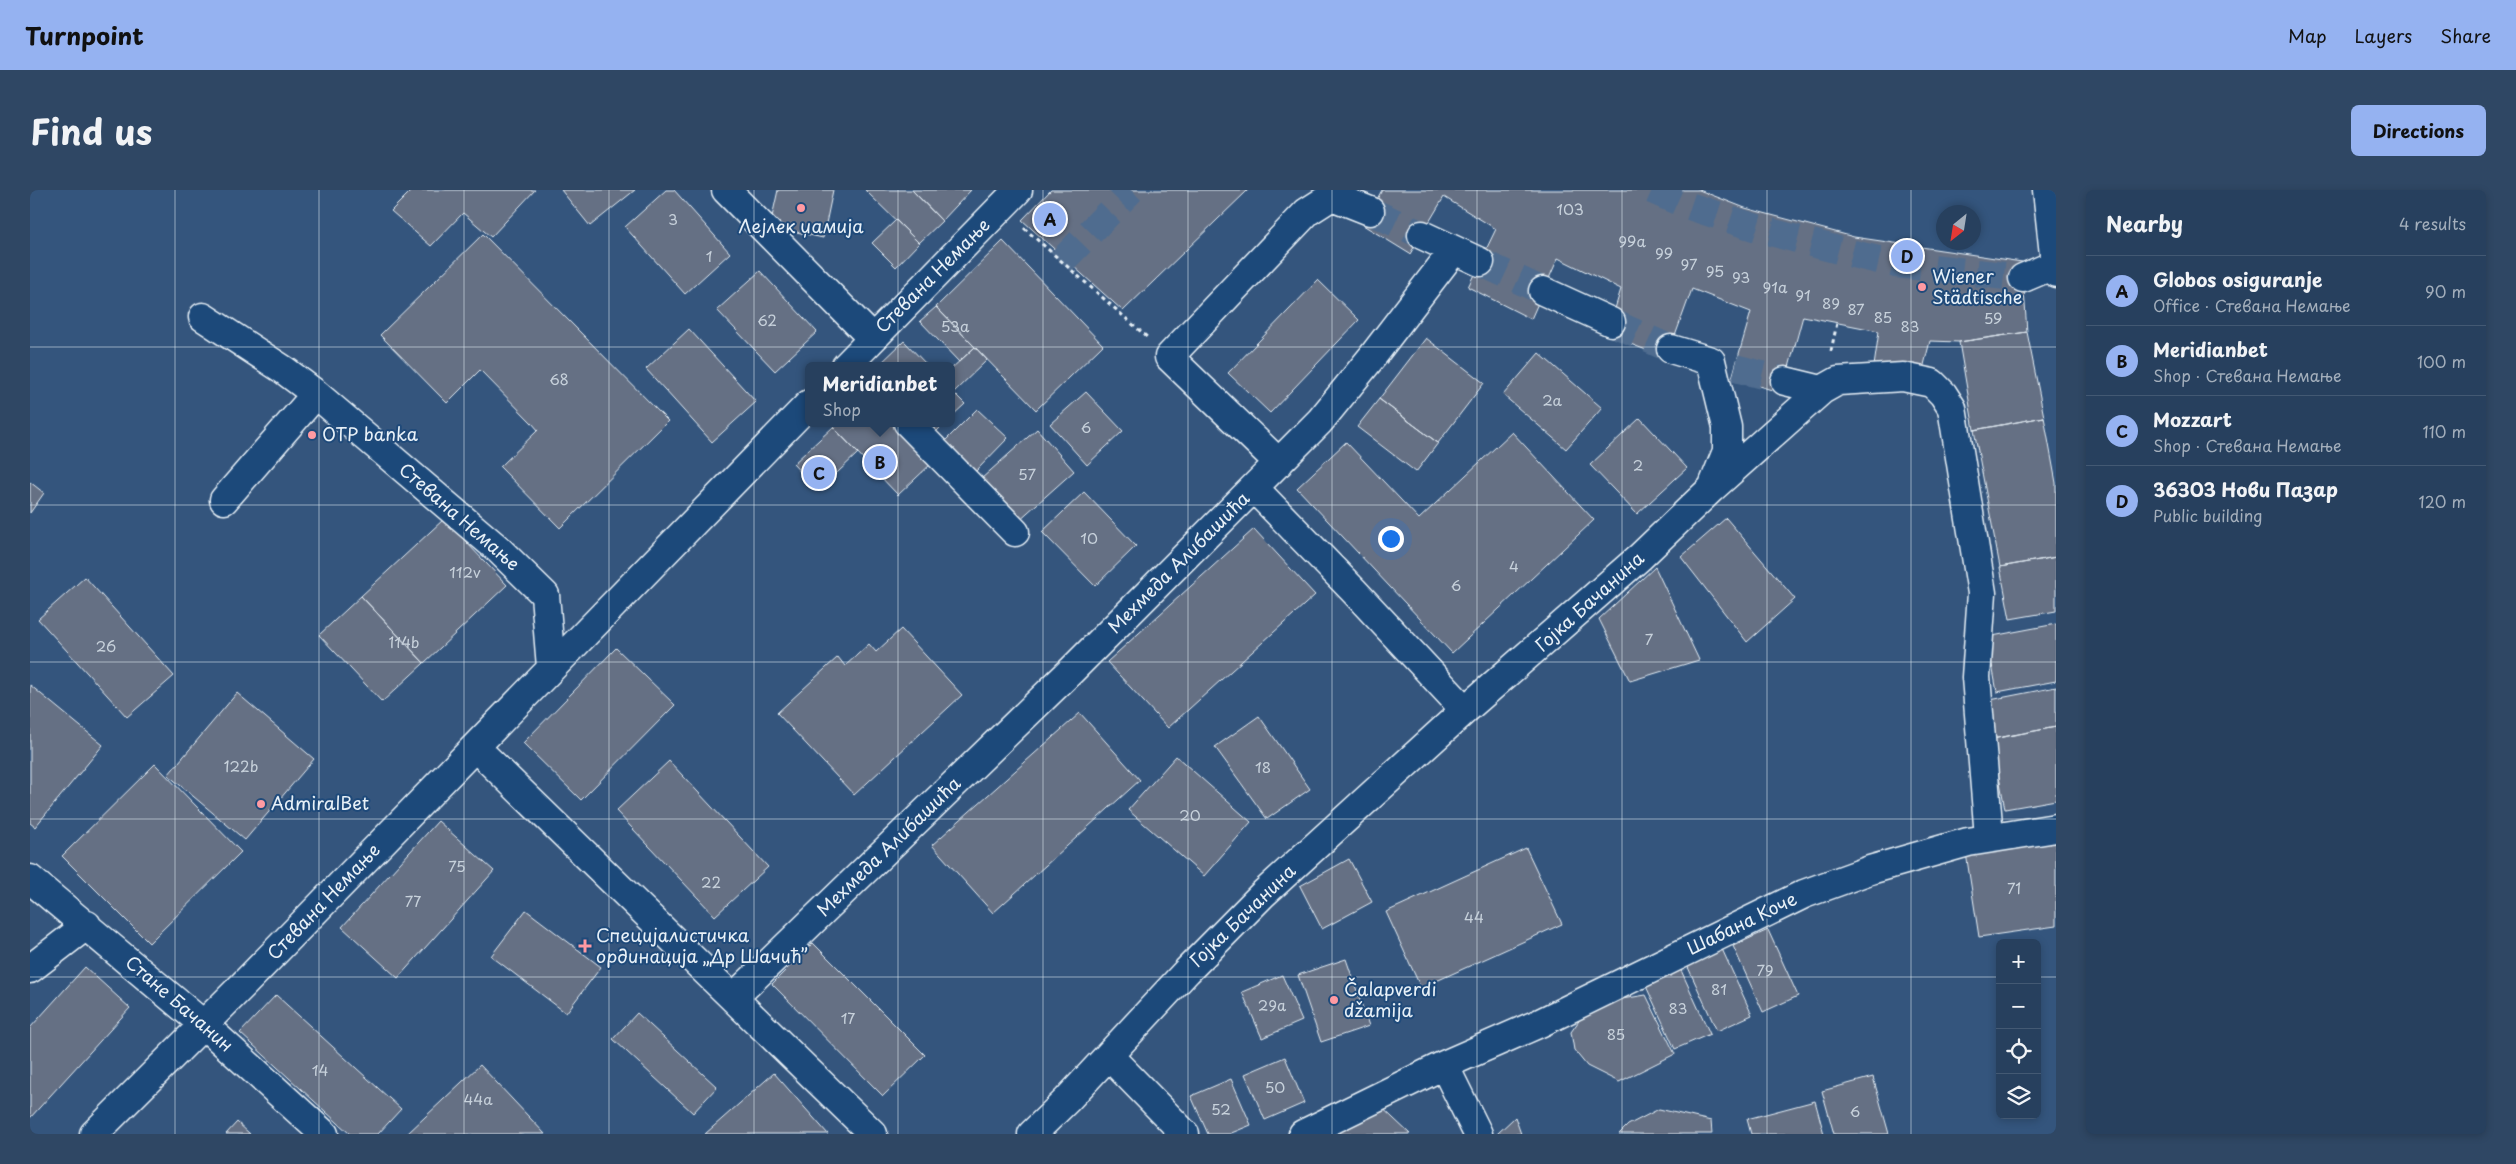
<!DOCTYPE html>
<html lang="en">
<head>
<meta charset="utf-8">
<style>
	:root { --surface:#27405e; --page:#2f4764; --text:#f1f3f6; --muted:#a4afbc; --line:#435973; --accent:#95b2f1 }
	body { margin:0; font-family:"Playpen Sans",sans-serif; background:var(--page); color:var(--text) }
	.controls { position:absolute; right:15px; bottom:15px; display:grid; overflow:hidden; border-radius:8px; box-shadow:0 2px 8px #0003 }
	.controls button { width:45px; height:45px; display:grid; place-items:center; padding:0; border:0; border-bottom:1px solid var(--line); background:var(--surface); color:var(--text); font:25px sans-serif }
	.compass { position:absolute; left:1906px; top:15px; width:45px; height:45px; border-radius:50%; background:var(--surface); box-shadow:0 2px 8px #0003; rotate:210deg }
	.you { position:absolute; left:1360px; top:348px; width:18px; height:18px; margin:-12px; border:4px solid #fff; border-radius:50%; background:#1a73e8; box-shadow:0 0 0 8px #1a73e833 }
	.badge { display:grid; place-items:center; width:32px; height:32px; border-radius:50%; background:var(--accent); color:#111; font-size:16px; font-weight:700 }
	.pin { position:absolute; translate:-50% -50%; border:2px solid #fff; box-shadow:0 1px 5px #0006 }
	.popup { position:absolute; left:775px; top:172px; width:150px; height:65px; box-sizing:border-box; display:grid; place-content:center; border-radius:8px; background:var(--surface); filter:drop-shadow(0 1px 4px #0005); font-size:16px; white-space:nowrap; color:var(--muted) }
	.popup b { font-size:19px; color:var(--text) }
	.popup::after { content:''; position:absolute; left:50%; top:100%; margin-left:-10px; border:10px solid transparent; border-top-color:var(--surface) }
	.list { margin:0; padding:0; list-style:none }
	h2 { display:flex; justify-content:space-between; align-items:center; height:65px; margin:0; padding:0 20px; font-size:21px }
	h2 small { font-size:16px; font-weight:400; color:var(--muted) }
	.list li { display:grid; grid-template-columns:32px 1fr auto; gap:15px; align-items:center; box-sizing:border-box; height:70px; padding:0 20px; border-top:1px solid var(--line) }
	.list b { display:block; font-size:19px; white-space:nowrap }
	.list p { margin:0; font-size:16px; white-space:nowrap; color:var(--muted) }
	.list em { font-size:16px; font-style:normal; color:var(--muted) }
	.icon { flex:none; width:28px; height:28px; fill:none; stroke:currentColor; stroke-width:2; stroke-linecap:round; stroke-linejoin:round }
	.map { position:relative; flex:none; width:2026px; height:944px; overflow:hidden; border-radius:8px }
	header { display:flex; align-items:center; gap:30px; box-sizing:border-box; height:70px; padding:0 25px; background:var(--accent); color:#111 }
	header strong { font-size:24px }
	nav { display:flex; gap:28px; margin-inline-start:auto; font-size:18px }
	.intro { display:flex; align-items:center; justify-content:space-between; box-sizing:border-box; height:120px; padding:0 30px }
	h1 { margin:0; font-size:35px }
	.button { padding:12px 22px; border-radius:8px; background:var(--accent); color:#111; font-size:18px; font-weight:700 }
	main { display:flex; gap:30px; padding:0 30px }
	aside { flex:1; background:var(--surface); border-radius:8px; box-shadow:0 2px 8px #0003 }
	.map>svg:first-child { display:block }
	.building { fill:#657084; stroke:#e8f1f8 }
	.lines { fill:none; stroke-linecap:round; stroke-linejoin:round }
	.minor-tunnel { stroke:#4f6c8f; stroke-width:28; stroke-dasharray:28 14; stroke-linecap:butt }
	.minor-casing { stroke:#e8f1f8; stroke-width:31 }
	.path { stroke:#e8f1f8; stroke-width:3; stroke-dasharray:4 4; stroke-linecap:butt }
	.minor { stroke:#1f4a7a; stroke-width:28 }
	.grid { fill:none; stroke:#e8f1f8; stroke-width:1; stroke-opacity:0.55 }
	.poi-dot { fill:#ff9aa2; stroke:#1f4a7a; stroke-width:2 }
	.labels { text-anchor:middle; stroke-width:4; stroke-linejoin:round; paint-order:stroke }
	.number-label { font-size:15px; fill:#c7d1db }
	.poi-label { font-size:18px; fill:#e8f1f8; stroke:#1f4a7a; text-anchor:start }
	.street-label { font-size:18px; fill:#e8f1f8; stroke:#1f4a7a }
</style>
</head>
<body>
<header>
<strong>Turnpoint</strong>
<nav><a>Map</a><a>Layers</a><a>Share</a></nav>
</header>
<div class="intro"><h1>Find us</h1><a class="button">Directions</a></div>
<main>
<div class="map">
<svg width="2026" height="944" viewBox="0 0 2026 944">
	<rect width="100%" height="100%" fill="#34557d"/>
	<filter id="ink" filterUnits="userSpaceOnUse"><feTurbulence type="fractalNoise" baseFrequency=".02" numOctaves="2"/><feDisplacementMap in="SourceGraphic" scale="10" xChannelSelector="R" yChannelSelector="G"/><feConvolveMatrix kernelMatrix="1 2 1 2 8 2 1 2 1" color-interpolation-filters="sRGB"/></filter>
	<g filter="url(#ink)">
		<path class="building" d="M 382,0 L 505,0 L 461,47 L 433,23 L 401,56 L 361,21 Z
			M 531,0 L 605,0 L 560,36 Z
			M 636,0 L 644,0 L 700,63 L 655,104 L 595,37 Z
			M 748,0 L 803,0 L 793,48 L 740,36 Z
			M 835,0 L 882,0 L 912,31 L 889,53 Z
			M 882,0 L 941,0 L 912,31 Z
			M 1021,0 L 1218,0 L 1093,121 L 992,30 Z
			M 1352,0 L 1669,0 L 1715,18 L 1824,47 L 1992,72 L 1997,142 L 1929,152 L 1900,151 L 1891,187 L 1844,176 L 1849,141 L 1773,126 L 1752,203 L 1702,188 L 1721,122 L 1662,99 L 1637,168 L 1577,145 L 1591,99 L 1528,68 L 1501,129 L 1438,97 L 1466,39 L 1414,7 L 1380,64 L 1333,35 Z
			M 866,30 L 889,53 L 866,77 L 842,53 Z
			M 453,44 L 638,231 L 530,338 L 470,277 L 508,240 L 502,233 L 450,180 L 417,213 L 350,145 Z
			M 973,51 L 1073,155 L 1006,220 L 906,117 Z
			M 730,81 L 787,142 L 745,181 L 687,120 Z
			M 1288,90 L 1329,130 L 1240,223 L 1198,183 Z
			M 906,117 L 945,157 L 929,172 L 890,131 Z
			M 659,139 L 726,212 L 682,252 L 616,179 Z
			M 1997,142 L 2014,227 L 1944,240 L 1929,152 Z
			M 1396,148 L 1454,193 L 1408,253 L 1349,209 Z
			M 874,151 L 898,176 L 848,176 Z
			M 945,157 L 957,170 L 924,202 L 921,200 L 921,179 Z
			M 1509,163 L 1572,218 L 1536,259 L 1473,205 Z
			M 921,200 L 935,214 L 921,227 Z
			M 1056,202 L 1093,241 L 1057,275 L 1020,234 Z
			M 1349,209 L 1408,253 L 1386,282 L 1327,237 Z
			M 947,219 L 978,248 L 945,282 L 914,252 Z
			M 2014,227 L 2026,293 L 2026,367 L 1970,377 L 1944,240 Z
			M 1610,228 L 1657,278 L 1607,324 L 1560,275 Z
			M 807,233 L 864,233 L 902,273 L 868,305 L 803,237 Z
			M 891,233 L 915,233 L 903,245 Z
			M 803,237 L 828,263 L 788,301 L 763,274 Z
			M 1007,239 L 1044,281 L 988,331 L 951,289 Z
			M 1482,242 L 1564,330 L 1422,463 L 1267,298 L 1316,252 L 1389,329 Z
			M 0,292 L 14,303 L 0,323 Z
			M 1054,302 L 1106,356 L 1065,396 L 1012,342 Z
			M 1696,328 L 1765,409 L 1717,452 L 1651,367 Z
			M 414,329 L 477,395 L 394,473 L 331,406 Z
			M 1224,339 L 1285,405 L 1138,538 L 1077,472 Z
			M 2026,367 L 2026,421 L 1980,429 L 1970,377 Z
			M 1625,377 L 1669,470 L 1600,491 L 1569,429 Z
			M 55,387 L 144,486 L 97,527 L 8,429 Z
			M 331,406 L 394,473 L 352,512 L 289,445 Z
			M 2026,434 L 2026,491 L 1967,502 L 1957,447 Z
			M 871,439 L 932,505 L 824,605 L 747,523 L 808,467 L 815,476 L 839,454 L 846,462 Z
			M 586,458 L 645,515 L 551,610 L 493,553 Z
			M 0,495 L 73,555 L 5,637 L 0,633 Z
			M 2026,497 L 2026,537 L 1962,549 L 1955,511 Z
			M 207,503 L 284,569 L 215,650 L 138,585 Z
			M 1050,523 L 1110,590 L 963,723 L 902,655 Z
			M 1229,526 L 1280,599 L 1237,629 L 1185,557 Z
			M 2026,537 L 2026,610 L 1975,619 L 1962,549 Z
			M 1146,566 L 1221,632 L 1174,686 L 1098,620 Z
			M 639,571 L 738,677 L 685,726 L 586,621 Z
			M 125,574 L 211,662 L 119,753 L 32,666 Z
			M 408,631 L 464,681 L 368,788 L 312,737 Z
			M 2026,650 L 2026,736 L 1949,747 L 1936,663 Z
			M 1496,658 L 1532,734 L 1391,798 L 1356,722 Z
			M 1319,669 L 1342,712 L 1292,739 L 1270,696 Z
			M 496,720 L 571,777 L 536,823 L 461,766 Z
			M 1738,740 L 1768,806 L 1733,822 L 1703,756 Z
			M 783,753 L 895,865 L 853,906 L 742,794 Z
			M 1692,759 L 1722,825 L 1687,841 L 1657,775 Z
			M 1316,769 L 1339,836 L 1291,852 L 1268,785 Z
			M 55,777 L 100,818 L 0,928 L 0,838 Z
			M 1650,778 L 1680,844 L 1645,859 L 1615,794 Z
			M 1252,785 L 1272,831 L 1232,848 L 1212,802 Z
			M 246,805 L 371,919 L 348,944 L 320,944 L 210,843 Z
			M 1616,805 L 1645,864 L 1589,892 L 1557,876 L 1544,860 L 1541,842 L 1561,814 Z
			M 607,823 L 687,897 L 663,923 L 583,849 Z
			M 1255,867 L 1274,913 L 1235,930 L 1215,884 Z
			M 450,875 L 515,944 L 377,944 Z
			M 744,883 L 798,944 L 675,944 Z
			M 1843,887 L 1859,944 L 1804,944 L 1792,901 Z
			M 1201,889 L 1221,935 L 1199,944 L 1178,944 L 1161,906 Z
			M 1785,911 L 1794,944 L 1721,944 L 1717,929 Z
			M 1346,912 L 1380,944 L 1286,944 Z
			M 1629,919 L 1681,931 L 1682,944 L 1589,944 L 1598,935 Z
			M 1485,927 L 1491,944 L 1467,944 Z
			M 207,932 L 220,944 L 196,944 Z"/>
		<g class="lines">
			<path class="minor-tunnel" d="M 1622,0 L 1656,15 L 1733,40 L 1823,64 L 1866,74 L 1993,88
				M 1340,21 L 1392,45
				M 1031,72 L 1101,0
				M 1450,72 L 1513,101
				M 1581,132 L 1641,159
				M 1705,178 L 1755,191"/>
			<g class="minor-casing">
				<path id="minor" d="M 696,0 L 842,148
					M 2017,0 L 2026,83
					M 1392,45 L 1450,72
					M 1993,88 L 2026,74
					M 1513,101 L 1581,132
					M 173,127 L 254,180 L 286,204
					M 1641,159 L 1681,171 L 1697,237 L 1697,261 L 1684,293
					M 816,176 L 988,0
					M 1755,191 L 1792,200
					M 878,233 L 985,342
					M 1249,273 L 1139,167 L 1277,22 L 1302,6 L 1340,21
					M 1224,298 L 1324,401 L 1435,520
					M 194,310 L 286,204 L 468,359 L 515,405 L 521,477
					M 445,557 L 703,808 L 1042,480 L 1290,231 L 1342,167 L 1424,60
					M 0,689 L 174,835 L 294,944
					M 0,779 L 57,735
					M 703,808 L 843,944
					M 1079,866 L 1155,944
					M 1414,875 L 1448,944
					M 64,944 L 212,796 L 779,214
					M 1002,944 L 1037,910 L 1157,781 L 1232,705 L 1435,520 L 1610,367 L 1681,299 L 1792,200 L 1808,191 L 1873,187 L 1902,193 L 1913,204 L 1922,218 L 1952,403 L 1946,487 L 1959,647
					M 1273,944 L 1414,875 L 1510,833 L 1774,704 L 1840,680 L 1938,652 L 2026,638"/>
			</g>
			<path class="path" d="M 994,38 L 1117,147
				M 1801,161 L 1807,133"/>
			<use href="#minor" class="minor"/>
		</g>
	</g>
	<path class="grid" d="M 145,0 L 145,944M 289,0 L 289,944M 434,0 L 434,944M 579,0 L 579,944M 724,0 L 724,944M 868,0 L 868,944M 1013,0 L 1013,944M 1158,0 L 1158,944M 1302,0 L 1302,944M 1447,0 L 1447,944M 1592,0 L 1592,944M 1737,0 L 1737,944M 1881,0 L 1881,944M 0,157 L 2026,157M 0,315 L 2026,315M 0,472 L 2026,472M 0,629 L 2026,629M 0,787 L 1970,787M 2007,787 L 2026,787"/>
	<g class="poi-dot">
		<circle cx="771" cy="18" r="5"/>
		<circle cx="1892" cy="97" r="5"/>
		<circle cx="282" cy="245" r="5"/>
		<circle cx="231" cy="614" r="5"/>
		<path d="M552.5 748.5h5v5h5v5h-5v5h-5v-5h-5v-5h5z"/>
		<circle cx="1304" cy="810" r="5"/>
	</g>
	<g class="labels">
		<g class="number-label">
			<text x="1540" y="25">103</text>
			<text x="643" y="35">3</text>
			<text x="1602" y="57">99a</text>
			<text x="1634" y="69">99</text>
			<text x="679" y="72">1</text>
			<text x="1659" y="80">97</text>
			<text x="1685" y="87">95</text>
			<text x="1711" y="93">93</text>
			<text x="1745" y="103">91a</text>
			<text x="1773" y="111">91</text>
			<text x="1801" y="119">89</text>
			<text x="1826" y="125">87</text>
			<text x="1853" y="133">85</text>
			<text x="1963" y="134">59</text>
			<text x="737" y="136">62</text>
			<text x="925" y="142">53a</text>
			<text x="1880" y="142">83</text>
			<text x="529" y="195">68</text>
			<text x="1522" y="216">2a</text>
			<text x="1056" y="243">6</text>
			<text x="1608" y="281">2</text>
			<text x="997" y="290">57</text>
			<text x="1059" y="354">10</text>
			<text x="1484" y="382">4</text>
			<text x="435" y="388">112v</text>
			<text x="1426" y="401">6</text>
			<text x="1619" y="455">7</text>
			<text x="374" y="458">114b</text>
			<text x="76" y="462">26</text>
			<text x="211" y="582">122b</text>
			<text x="1233" y="583">18</text>
			<text x="1160" y="631">20</text>
			<text x="427" y="682">75</text>
			<text x="681" y="698">22</text>
			<text x="1984" y="704">71</text>
			<text x="383" y="717">77</text>
			<text x="1444" y="733">44</text>
			<text x="1735" y="786">79</text>
			<text x="1689" y="805">81</text>
			<text x="1242" y="821">29a</text>
			<text x="1648" y="824">83</text>
			<text x="818" y="834">17</text>
			<text x="1586" y="850">85</text>
			<text x="290" y="886">14</text>
			<text x="1245" y="903">50</text>
			<text x="448" y="915">44a</text>
			<text x="1191" y="925">52</text>
			<text x="1825" y="927">6</text>
		</g>
		<g class="poi-label">
			<text x="771" y="43" text-anchor="middle">Лејлек џамија</text>
			<text x="1902" y="93">Wiener<tspan x="1902" dy="21">Städtische</tspan></text>
			<text x="292" y="251">OTP banka</text>
			<text x="241" y="620">AdmiralBet</text>
			<text x="566" y="752">Специјалистичка<tspan x="566" dy="21">ординација „Др Шачић”</tspan></text>
			<text x="1314" y="806">Čalapverdi<tspan x="1314" dy="21">džamija</tspan></text>
		</g>
		<g class="street-label">
			<text transform="translate(903 86) rotate(-45)" y="6">Стевана Немање</text>
			<text transform="translate(429 327) rotate(41)" y="6">Стевана Немање</text>
			<text transform="translate(1149 373) rotate(-45)" y="6">Мехмеда Алибашића</text>
			<text transform="translate(1560 412) rotate(-42)" y="6">Гојка Бачанина</text>
			<text transform="translate(859 657) rotate(-44)" y="6">Мехмеда Алибашића</text>
			<text transform="translate(294 712) rotate(-46)" y="6">Стевана Немање</text>
			<text transform="translate(1213 726) rotate(-44)" y="6">Гојка Бачанина</text>
			<text transform="translate(1712 734) rotate(-26)" y="6">Шабана Коче</text>
			<text transform="translate(149 814) rotate(41)" y="6">Стане Бачанин</text>
		</g>
	</g>
</svg>
<div class="controls">
<button>+</button>
<button>−</button>
<button><svg class="icon" aria-label="locate" viewBox="0 0 24 24"><circle cx="12" cy="12" r="6"/><path d="M12 2v4M12 18v4M2 12h4M18 12h4"/></svg></button>
<button><svg class="icon" aria-label="layers" viewBox="0 0 24 24"><path d="M12 4l9 5-9 5-9-5zM3 14l9 5 9-5"/></svg></button>
</div>
<svg class="compass" viewBox="-18 -18 36 36"><path d="M0-13l5 13h-10z" fill="#e53935"/><path d="M0 13l5-13h-10z" fill="#a4afbc"/></svg>
<div class="you"></div>
<div class="pin badge" style="left:1020px;top:29px">A</div>
<div class="pin badge" style="left:850px;top:272px">B</div>
<div class="popup"><b>Meridianbet</b>Shop</div>
<div class="pin badge" style="left:789px;top:283px">C</div>
<div class="pin badge" style="left:1877px;top:66px">D</div>
</div>
<aside>
<h2>Nearby<small>4 results</small></h2>
<ul class="list">
<li><span class="badge">A</span><div><b>Globos osiguranje</b><p>Office · Стевана Немање</p></div><em>90 m</em></li>
<li><span class="badge">B</span><div><b>Meridianbet</b><p>Shop · Стевана Немање</p></div><em>100 m</em></li>
<li><span class="badge">C</span><div><b>Mozzart</b><p>Shop · Стевана Немање</p></div><em>110 m</em></li>
<li><span class="badge">D</span><div><b>36303 Нови Пазар</b><p>Public building</p></div><em>120 m</em></li>
</ul>
</aside>
</main>
</body>
</html>
